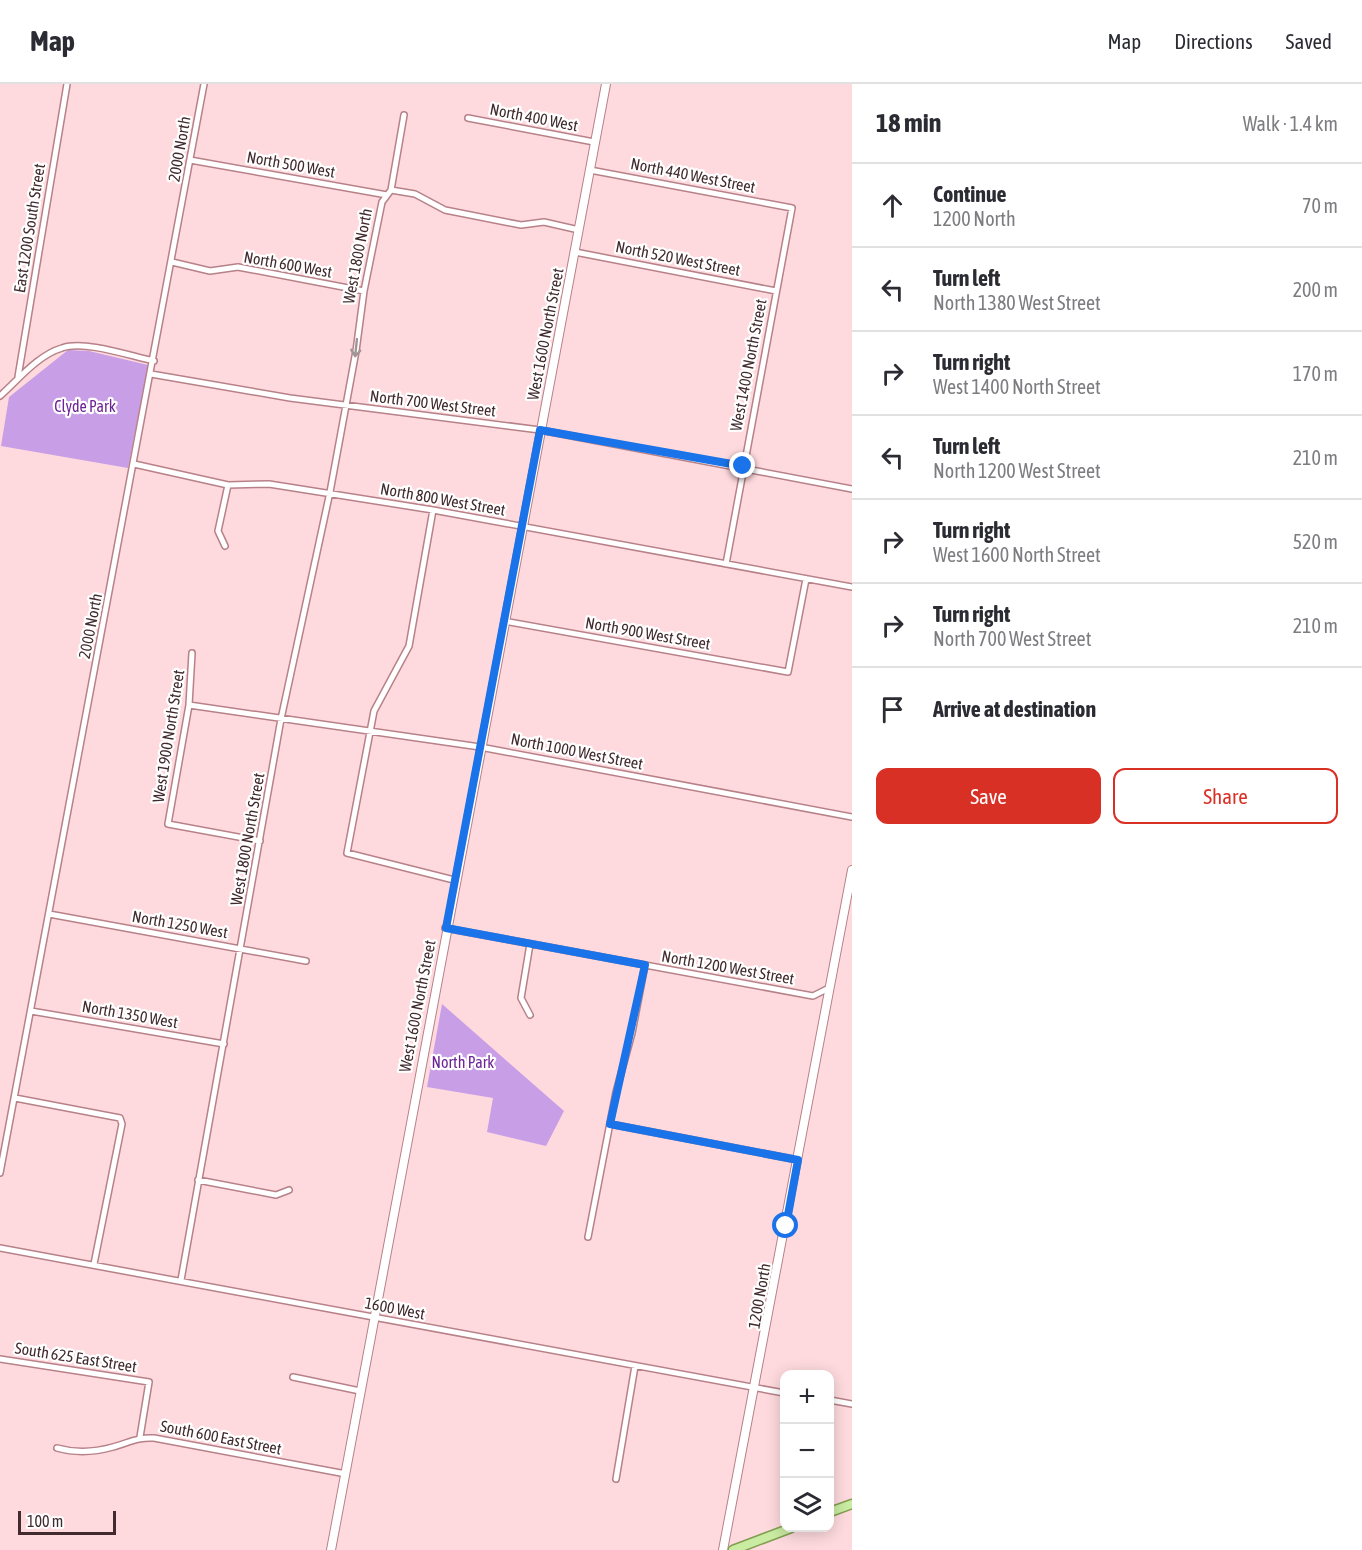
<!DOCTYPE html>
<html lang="en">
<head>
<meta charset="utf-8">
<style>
	:root { --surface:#fff; --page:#f7f7f7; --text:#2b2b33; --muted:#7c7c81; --line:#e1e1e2; --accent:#d93025 }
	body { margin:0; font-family:"Asap Condensed",sans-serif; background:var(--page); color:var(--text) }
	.controls { position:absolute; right:18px; bottom:18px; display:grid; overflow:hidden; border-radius:12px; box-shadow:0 3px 15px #0003 }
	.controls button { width:54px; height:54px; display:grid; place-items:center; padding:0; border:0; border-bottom:2px solid var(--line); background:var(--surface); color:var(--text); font:30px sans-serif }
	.scale { position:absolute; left:18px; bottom:15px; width:98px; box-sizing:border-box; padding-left:6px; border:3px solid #422b2e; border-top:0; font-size:16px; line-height:21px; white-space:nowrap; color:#422b2e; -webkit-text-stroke:4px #fff; paint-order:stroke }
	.stop { position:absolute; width:18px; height:18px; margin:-14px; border:4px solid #1a73e8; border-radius:50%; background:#fff }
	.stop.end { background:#1a73e8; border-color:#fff; box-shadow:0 2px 6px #0008 }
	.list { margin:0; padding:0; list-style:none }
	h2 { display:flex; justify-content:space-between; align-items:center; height:78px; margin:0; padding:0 24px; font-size:26px }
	h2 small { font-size:20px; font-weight:400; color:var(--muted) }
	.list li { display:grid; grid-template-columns:39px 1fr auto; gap:18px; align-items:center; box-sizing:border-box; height:84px; padding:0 24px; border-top:2px solid var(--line) }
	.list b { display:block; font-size:22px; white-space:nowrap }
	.list p { margin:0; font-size:20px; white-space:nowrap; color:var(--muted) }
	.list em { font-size:20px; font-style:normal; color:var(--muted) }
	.actions { display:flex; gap:12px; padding:18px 24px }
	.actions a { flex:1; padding:14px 0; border:2px solid var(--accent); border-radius:12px; text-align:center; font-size:21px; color:var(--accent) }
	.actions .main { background:var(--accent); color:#fff }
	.icon { flex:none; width:33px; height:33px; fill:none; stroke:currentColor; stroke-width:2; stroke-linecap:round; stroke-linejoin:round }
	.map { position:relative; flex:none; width:852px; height:1466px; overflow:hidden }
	header { display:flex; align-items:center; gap:36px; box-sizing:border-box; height:84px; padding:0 30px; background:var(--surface); border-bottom:2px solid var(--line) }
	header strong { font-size:28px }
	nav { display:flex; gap:33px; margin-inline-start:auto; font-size:21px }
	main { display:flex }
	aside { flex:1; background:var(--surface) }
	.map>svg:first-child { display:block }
	.green { fill:#c89ee7 }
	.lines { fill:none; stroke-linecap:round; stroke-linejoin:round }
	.street-casing { stroke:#b78188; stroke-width:8 }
	.secondary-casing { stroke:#b78188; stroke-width:10 }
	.primary-casing { stroke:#829f51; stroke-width:11 }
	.street { stroke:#fff; stroke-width:5 }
	.secondary { stroke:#fff; stroke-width:8 }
	.primary { stroke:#c9eba2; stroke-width:8 }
	.oneway { stroke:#a09596 }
	.route { stroke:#1a73e8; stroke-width:8 }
	.labels { text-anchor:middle; stroke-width:4.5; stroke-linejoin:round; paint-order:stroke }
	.street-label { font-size:16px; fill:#422b2e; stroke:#fff }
	.park-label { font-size:16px; fill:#6d2396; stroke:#fff }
</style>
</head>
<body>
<header>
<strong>Map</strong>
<nav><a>Map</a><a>Directions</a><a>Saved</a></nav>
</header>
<main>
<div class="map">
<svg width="852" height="1466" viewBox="0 0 852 1466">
	<rect width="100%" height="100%" fill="#fedade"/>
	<path class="green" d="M 68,266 L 89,267 L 148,281 L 128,384 L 1,362 L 9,313 Z
		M 442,920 L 564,1027 L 546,1062 L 487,1048 L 493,1014 L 427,1003 Z"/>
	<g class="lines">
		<g class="street-casing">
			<path id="street" d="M 468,34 L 594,58
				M 190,76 L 387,111
				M 590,86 L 792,124 L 726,480
				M 391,106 L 415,110 L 445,126 L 521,141 L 544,138 L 579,146
				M 575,168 L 776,207
				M 172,178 L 210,187 L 238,183 L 364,207
				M 151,290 L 290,314 L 540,346 L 852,405
				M 18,293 L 67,0
				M 0,312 C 18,296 38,271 62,264 C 85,256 130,272 154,277
				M 134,380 L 228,401 L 269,400 L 433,426 L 852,503
				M 433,426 L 409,562 L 374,627 L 347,769 L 454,796
				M 225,462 L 218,447 L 228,401
				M 504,537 L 788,588 L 806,495
				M 192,569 L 189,621 L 168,740 L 260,757
				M 189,621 L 480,663 L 852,733
				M 49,830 L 306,877
				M 445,844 L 813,912 L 827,905
				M 530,860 L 521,914 L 530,931
				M 31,927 L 224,960
				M 15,1014 L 120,1034 L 122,1040 L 94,1180
				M 610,1040 L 798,1076
				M 0,1089 L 204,0
				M 198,1096 L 276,1111 L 289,1106
				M 588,1153 L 616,1008 L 632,949 L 645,881
				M 0,1164 L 784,1309
				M 181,1196 L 281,635 L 330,408 L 356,267 L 364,207 L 382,118 L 391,106 L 404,31
				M 0,1275 L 149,1298 L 140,1353
				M 293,1293 L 360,1307
				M 830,1316 L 852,1320
				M 57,1364 C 75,1369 95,1368 113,1363 C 128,1359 138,1353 154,1354 L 346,1390
				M 616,1395 L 635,1282"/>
		</g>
		<g class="secondary-casing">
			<path id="secondary" d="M 331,1466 L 606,0
				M 723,1466 L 852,786"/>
		</g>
		<g class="primary-casing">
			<path id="primary" d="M 830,1428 L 852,1420
				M 733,1466 L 791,1444"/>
		</g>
		<use href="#street" class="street"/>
		<use href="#secondary" class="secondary"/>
		<use href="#primary" class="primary"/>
	</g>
	<defs><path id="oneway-shaft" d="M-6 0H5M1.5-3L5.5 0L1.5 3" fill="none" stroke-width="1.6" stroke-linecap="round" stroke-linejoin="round" transform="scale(1.5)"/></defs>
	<use class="oneway" href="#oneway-shaft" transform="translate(356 264) rotate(96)"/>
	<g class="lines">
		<path class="route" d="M 743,382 L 540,346 L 446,844 L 645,881 L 610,1040 L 798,1076 L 786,1142"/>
	</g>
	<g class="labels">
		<g class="street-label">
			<text transform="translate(534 33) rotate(11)" y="6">North 400 West</text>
			<text transform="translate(179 65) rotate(-80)" y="6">2000 North</text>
			<text transform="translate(291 80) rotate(10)" y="6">North 500 West</text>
			<text transform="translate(693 91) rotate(11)" y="6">North 440 West Street</text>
			<text transform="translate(29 144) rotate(-81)" y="6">East 1200 South Street</text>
			<text transform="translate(357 172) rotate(-79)" y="6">West 1800 North</text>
			<text transform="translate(678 174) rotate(11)" y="6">North 520 West Street</text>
			<text transform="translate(288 180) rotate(10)" y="6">North 600 West</text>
			<text transform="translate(545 250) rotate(-79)" y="6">West 1600 North Street</text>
			<text transform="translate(748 281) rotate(-79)" y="6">West 1400 North Street</text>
			<text transform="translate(433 319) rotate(7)" y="6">North 700 West Street</text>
			<text transform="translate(443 415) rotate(10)" y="6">North 800 West Street</text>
			<text transform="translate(90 542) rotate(-79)" y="6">2000 North</text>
			<text transform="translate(648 549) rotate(10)" y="6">North 900 West Street</text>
			<text transform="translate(168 652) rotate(-81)" y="6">West 1900 North Street</text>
			<text transform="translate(577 667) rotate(11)" y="6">North 1000 West Street</text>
			<text transform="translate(247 755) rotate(-80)" y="6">West 1800 North Street</text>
			<text transform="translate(180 840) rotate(10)" y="6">North 1250 West</text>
			<text transform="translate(728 883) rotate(10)" y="6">North 1200 West Street</text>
			<text transform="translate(417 922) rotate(-79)" y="6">West 1600 North Street</text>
			<text transform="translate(130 930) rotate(10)" y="6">North 1350 West</text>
			<text transform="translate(759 1212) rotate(-80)" y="6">1200 North</text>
			<text transform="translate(395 1224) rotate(11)" y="6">1600 West</text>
			<text transform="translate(76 1273) rotate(9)" y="6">South 625 East Street</text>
			<text transform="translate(221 1353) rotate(11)" y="6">South 600 East Street</text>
		</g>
		<g class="park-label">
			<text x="85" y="328">Clyde Park</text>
			<text x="463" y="984">North Park</text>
		</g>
	</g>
</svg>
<div class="controls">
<button>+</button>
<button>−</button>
<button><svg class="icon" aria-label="layers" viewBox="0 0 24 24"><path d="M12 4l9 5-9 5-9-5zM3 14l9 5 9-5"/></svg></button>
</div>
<div class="scale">100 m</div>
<div class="stop" style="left:786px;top:1142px"></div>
<div class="stop end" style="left:743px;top:382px"></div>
</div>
<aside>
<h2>18 min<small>Walk · 1.4 km</small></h2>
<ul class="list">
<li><svg class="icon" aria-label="ahead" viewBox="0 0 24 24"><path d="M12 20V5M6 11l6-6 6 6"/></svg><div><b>Continue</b><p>1200 North</p></div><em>70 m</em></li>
<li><svg class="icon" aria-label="left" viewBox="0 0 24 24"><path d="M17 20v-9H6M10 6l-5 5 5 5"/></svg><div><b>Turn left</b><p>North 1380 West Street</p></div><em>200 m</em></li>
<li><svg class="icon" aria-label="right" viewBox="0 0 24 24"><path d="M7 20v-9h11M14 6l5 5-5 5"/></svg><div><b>Turn right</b><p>West 1400 North Street</p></div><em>170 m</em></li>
<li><svg class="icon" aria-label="left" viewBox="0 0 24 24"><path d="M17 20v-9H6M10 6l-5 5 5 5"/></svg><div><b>Turn left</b><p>North 1200 West Street</p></div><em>210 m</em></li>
<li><svg class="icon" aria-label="right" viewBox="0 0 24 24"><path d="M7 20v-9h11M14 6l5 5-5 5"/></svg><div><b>Turn right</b><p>West 1600 North Street</p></div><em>520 m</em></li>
<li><svg class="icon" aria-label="right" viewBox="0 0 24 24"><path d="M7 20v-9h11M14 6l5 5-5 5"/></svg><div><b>Turn right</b><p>North 700 West Street</p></div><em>210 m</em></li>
<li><svg class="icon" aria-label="arrive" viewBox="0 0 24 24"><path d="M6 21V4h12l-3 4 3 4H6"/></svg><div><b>Arrive at destination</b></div></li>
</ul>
<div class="actions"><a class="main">Save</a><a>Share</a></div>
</aside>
</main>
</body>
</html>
